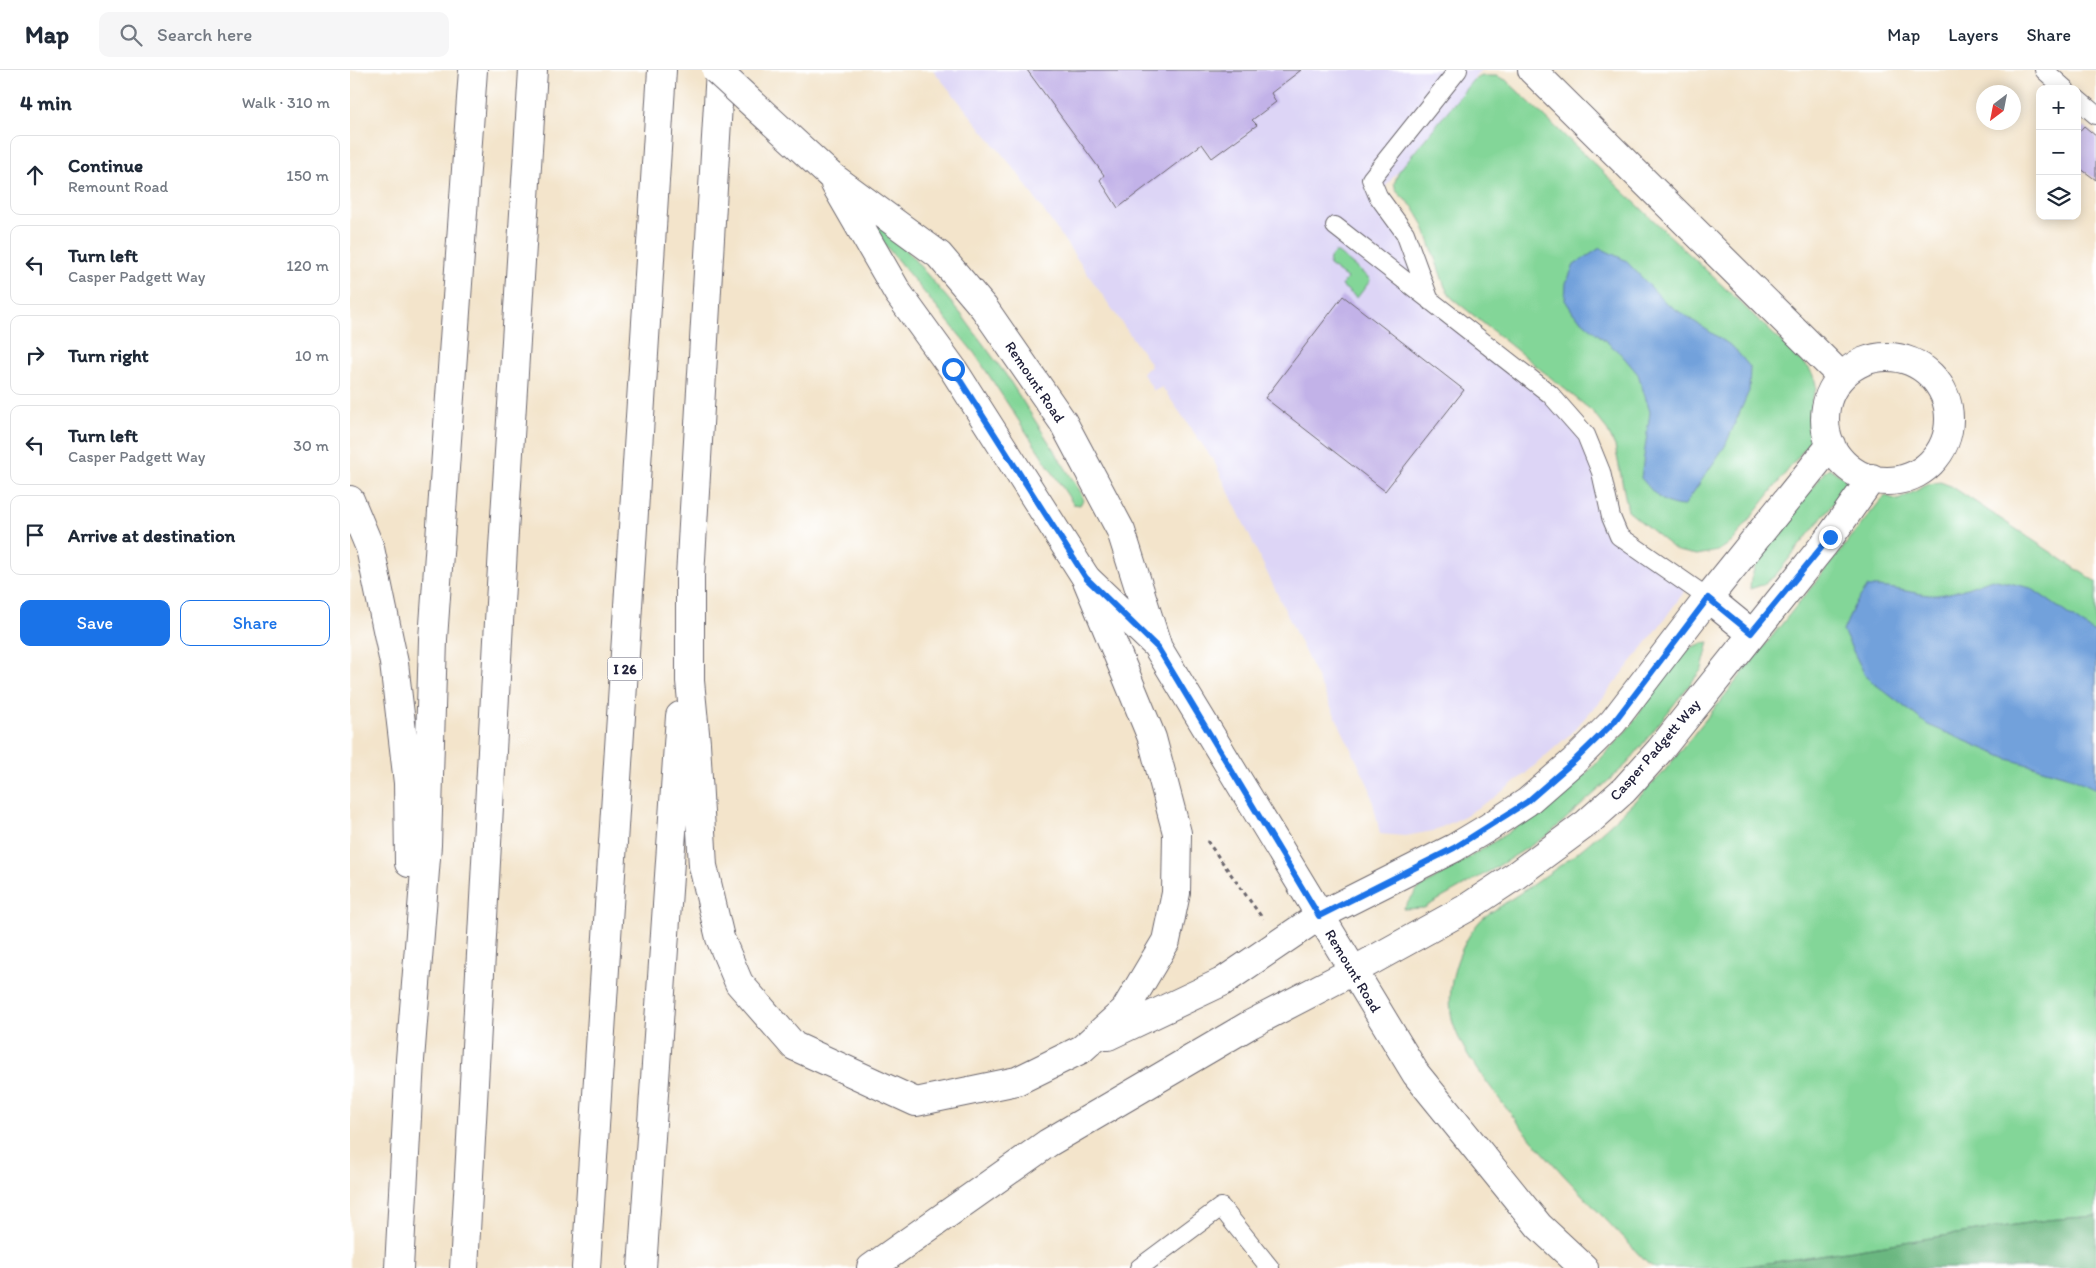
<!DOCTYPE html>
<html lang="en">
<head>
<meta charset="utf-8">
<style>
	:root { --surface:#fff; --page:#f6f6f7; --text:#1f2937; --muted:#747a83; --line:#e0e1e3; --accent:#1a73e8 }
	body { margin:0; font-family:Itim,sans-serif; background:var(--page); color:var(--text) }
	.controls { position:absolute; right:15px; top:15px; display:grid; overflow:hidden; border-radius:10px; box-shadow:0 2px 12px #0003 }
	.controls button { width:45px; height:45px; display:grid; place-items:center; padding:0; border:0; border-bottom:1px solid var(--line); background:var(--surface); color:var(--text); font:25px sans-serif }
	.compass { position:absolute; left:1626px; top:15px; width:45px; height:45px; border-radius:50%; background:var(--surface); box-shadow:0 2px 12px #0003; rotate:212deg }
	.stop { position:absolute; width:15px; height:15px; margin:-11px; border:4px solid #1a73e8; border-radius:50%; background:#fff }
	.stop.end { background:#1a73e8; border-color:#fff; box-shadow:0 1px 5px #0008 }
	.list { margin:0; padding:0; list-style:none }
	h2 { display:flex; justify-content:space-between; align-items:center; height:65px; margin:0; padding:0 20px; font-size:21px }
	h2 small { font-size:16px; font-weight:400; color:var(--muted) }
	.list li { display:grid; grid-template-columns:32px 1fr auto; gap:15px; align-items:center; box-sizing:border-box; height:80px; margin:0 10px 10px; padding:0 10px; border:1px solid var(--line); border-radius:10px }
	.list b { display:block; font-size:19px; white-space:nowrap }
	.list p { margin:0; font-size:16px; white-space:nowrap; color:var(--muted) }
	.list em { font-size:16px; font-style:normal; color:var(--muted) }
	.actions { display:flex; gap:10px; padding:15px 20px }
	.actions a { flex:1; padding:11px 0; border:1px solid var(--accent); border-radius:10px; text-align:center; font-size:18px; color:var(--accent) }
	.actions .main { background:var(--accent); color:#fff }
	.icon { flex:none; width:28px; height:28px; fill:none; stroke:currentColor; stroke-width:2; stroke-linecap:round; stroke-linejoin:round }
	.map { position:relative; flex:none; width:1746px; height:1198px; overflow:hidden }
	header { display:flex; align-items:center; gap:30px; box-sizing:border-box; height:70px; padding:0 25px; background:var(--surface); border-bottom:1px solid var(--line) }
	header strong { font-size:24px }
	nav { display:flex; gap:28px; margin-inline-start:auto; font-size:18px }
	.search { width:350px; height:45px; background:var(--page); display:flex; align-items:center; gap:12px; box-sizing:border-box; padding:0 18px; border-radius:10px; color:var(--muted); font-size:19px }
	main { display:flex }
	aside { flex:1; background:var(--surface) }
	.map>svg:first-child { display:block }
	.built { fill:#ddd5f6 }
	.green { fill:#83d698; stroke:#527c6a }
	.forest { fill:#6ab780; stroke:#466c5e }
	.water { fill:#72a1db; stroke:#4a628b }
	.building { fill:#c2b2e8 }
	.lines { fill:none; stroke-linecap:round; stroke-linejoin:round }
	.lane-casing { stroke:#6b666d; stroke-width:20 }
	.street-casing { stroke:#6b666d; stroke-width:30 }
	.secondary-casing { stroke:#6b666d; stroke-width:30 }
	.highway-casing { stroke:#6b666d; stroke-width:30 }
	.path { stroke:#6b666d; stroke-width:3; stroke-dasharray:4 4; stroke-linecap:butt }
	.lane { stroke:#fff; stroke-width:18 }
	.street { stroke:#fff; stroke-width:28 }
	.secondary { stroke:#fff; stroke-width:28 }
	.highway { stroke:#fff; stroke-width:28 }
	.secondary-bridge-casing { stroke:#6b666d; stroke-width:30; stroke-linecap:butt }
	.secondary-bridge { stroke:#fff; stroke-width:28 }
	.route { stroke:#1a73e8; stroke-width:6 }
	.labels { text-anchor:middle; stroke-width:4; stroke-linejoin:round; paint-order:stroke }
	.shield { fill:#fff; stroke:#646476; stroke-width:1 }
	.shield-label { font-size:14px; font-weight:bold; fill:#22223b }
	.street-label { font-size:15px; fill:#22223b; stroke:#fff }
</style>
</head>
<body>
<header>
<strong>Map</strong>
<div class="search"><svg class="icon" aria-label="search" viewBox="0 0 24 24"><circle cx="10" cy="10" r="6"/><path d="M15 15l6 6"/></svg>Search here</div>
<nav><a>Map</a><a>Layers</a><a>Share</a></nav>
</header>
<main>
<aside>
<h2>4 min<small>Walk · 310 m</small></h2>
<ul class="list">
<li><svg class="icon" aria-label="ahead" viewBox="0 0 24 24"><path d="M12 20V5M6 11l6-6 6 6"/></svg><div><b>Continue</b><p>Remount Road</p></div><em>150 m</em></li>
<li><svg class="icon" aria-label="left" viewBox="0 0 24 24"><path d="M17 20v-9H6M10 6l-5 5 5 5"/></svg><div><b>Turn left</b><p>Casper Padgett Way</p></div><em>120 m</em></li>
<li><svg class="icon" aria-label="right" viewBox="0 0 24 24"><path d="M7 20v-9h11M14 6l5 5-5 5"/></svg><div><b>Turn right</b></div><em>10 m</em></li>
<li><svg class="icon" aria-label="left" viewBox="0 0 24 24"><path d="M17 20v-9H6M10 6l-5 5 5 5"/></svg><div><b>Turn left</b><p>Casper Padgett Way</p></div><em>30 m</em></li>
<li><svg class="icon" aria-label="arrive" viewBox="0 0 24 24"><path d="M6 21V4h12l-3 4 3 4H6"/></svg><div><b>Arrive at destination</b></div></li>
</ul>
<div class="actions"><a class="main">Save</a><a>Share</a></div>
</aside>
<div class="map">
<svg width="1746" height="1198" viewBox="0 0 1746 1198">
	<rect width="100%" height="100%" fill="#fff"/>
	<filter id="ink" filterUnits="userSpaceOnUse"><feTurbulence type="fractalNoise" baseFrequency=".02" numOctaves="2"/><feDisplacementMap in="SourceGraphic" scale="10" xChannelSelector="R" yChannelSelector="G"/><feConvolveMatrix kernelMatrix="1 2 1 2 8 2 1 2 1" color-interpolation-filters="sRGB"/></filter>
	<filter id="wash" filterUnits="userSpaceOnUse"><feTurbulence type="fractalNoise" baseFrequency=".0096" numOctaves="4" result="noise"/><feDisplacementMap in="SourceGraphic" scale="20" xChannelSelector="R" yChannelSelector="G"/><feGaussianBlur stdDeviation="1.12" result="paint"/><feColorMatrix in="noise" values="0 0 0 0 0 0 0 0 0 0 0 0 0 0 0 0 0 1.4 0 .05"/><feComposite in="paint" operator="in"/></filter>
	<g filter="url(#wash)">
		<rect width="100%" height="100%" fill="#f3e4cb"/>
		<path class="built" d="M 583,0 L 1131,0 L 1028,126 L 1080,231 L 1236,365 L 1261,447 L 1339,515 L 1305,562 L 1252,629 L 1219,665 L 1175,704 L 1145,727 L 1111,748 L 1083,761 L 1055,766 L 1030,764 L 1020,719 L 864,391 L 812,317 L 804,321 L 792,302 L 801,297 L 799,292 L 666,101 Z"/>
		<path class="green" d="M 1132,6 L 1146,6 L 1156,10 L 1459,298 C 1462,304 1466,310 1466,317 C 1466,321 1463,325 1462,329 C 1459,344 1465,359 1459,373 L 1382,472 L 1368,481 L 1347,485 L 1327,481 L 1278,441 L 1265,376 L 1256,358 L 1242,341 L 1102,228 L 1095,217 L 1073,154 L 1063,137 L 1047,122 L 1044,114 L 1049,101 L 1123,10 Z
			M 513,139 L 528,147 L 611,244 L 656,305 L 730,421 L 733,430 L 730,435 L 723,434 L 720,429 L 625,284 L 526,164 Z
			M 984,183 L 988,183 L 1019,208 L 1020,211 L 1007,228 L 992,216 L 997,208 L 979,195 L 980,188 Z
			M 1479,398 L 1497,410 L 1498,415 L 1425,506 L 1412,515 L 1400,519 L 1401,508 L 1408,489 L 1475,401 Z
			M 1590,412 L 1601,416 L 1746,512 L 1746,1146 L 1697,1150 L 1386,1198 L 1305,1198 L 1297,1193 C 1243,1135 1185,1080 1139,1015 C 1125,996 1110,976 1103,953 C 1094,919 1108,876 1130,851 C 1136,844 1147,839 1155,833 C 1174,821 1192,808 1211,795 C 1248,768 1280,736 1312,704 L 1531,430 L 1536,426 L 1548,430 L 1579,414 Z
			M 1359,572 L 1352,599 L 1277,694 L 1198,765 L 1145,798 L 1074,838 L 1053,839 L 1067,820 L 1156,764 L 1218,719 L 1245,695 L 1282,654 L 1321,596 L 1340,578 L 1353,573 Z"/>
		<path class="forest" d="M 1746,1146 L 1746,1198 L 1386,1198 L 1697,1150 Z"/>
		<path class="water" d="M 1250,178 L 1275,190 L 1316,233 L 1383,277 L 1400,297 L 1399,321 L 1375,376 L 1334,436 C 1312,435 1305,424 1291,408 L 1300,342 L 1288,304 L 1271,284 L 1224,244 L 1215,230 L 1216,213 L 1224,195 Z
			M 1642,509 L 1681,518 L 1746,564 L 1746,719 L 1723,708 L 1658,689 L 1578,655 L 1516,607 L 1493,561 L 1504,536 L 1517,517 C 1539,516 1557,522 1578,525 C 1597,527 1625,515 1642,509 Z"/>
		<g id="blocks">
			<path class="building" d="M 677,0 L 951,0 L 921,23 L 926,32 L 902,50 L 907,55 L 862,88 L 852,74 L 768,138 L 750,110 L 754,105 Z
				M 1734,56 L 1746,66 L 1746,110 L 1727,96 L 1727,64 Z
				M 993,226 L 1114,320 L 1035,421 L 915,328 Z"/>
		</g>
	</g>
	<g filter="url(#ink)">
		<use href="#blocks" fill-opacity="0" stroke="#6b666d" stroke-width="1"/>
		<g class="lines">
			<g class="lane-casing">
				<path id="lane" d="M 1694,0 L 1715,19
					M 1727,29 L 1746,45
					M 985,156 L 1200,324 L 1236,365 L 1251,402 L 1261,447 L 1269,466 L 1358,528
					M 1080,231 L 1055,163 L 1028,126 L 1021,109 L 1108,0
					M 789,1198 L 871,1137 L 920,1198"/>
			</g>
			<g class="street-casing">
				<path id="street" d="M 1182,0 L 1491,306
					M1475 349a62 62 0 1 1 124 0a62 62 0 1 1-124 0Z
					M 1358,528 L 1401,563
					M 969,846 L 1104,778 L 1139,757 L 1177,732 L 1224,691 L 1263,652 L 1361,524 L 1481,375
					M 1003,901 L 1115,839 L 1165,806 L 1237,753 L 1274,720 L 1310,680 L 1480,467 L 1522,408"/>
			</g>
			<g class="secondary-casing">
				<path id="secondary" d="M 480,105 L 589,185 L 634,238 L 713,352 L 771,461 L 808,578 L 1066,1004 L 1189,1156 L 1234,1198
					M 485,114 L 548,223 L 603,299 L 736,508 L 806,575"/>
			</g>
			<g class="highway-casing">
				<path id="highway" d="M 370,0 L 340,506 L 340,611 L 346,673 L 353,796 L 370,868 L 389,913 L 444,976 L 566,1032 L 667,1011 L 732,979 L 775,940 L 816,871 L 826,823 L 827,763 L 802,668 L 736,508
					M 0,430 L 20,478 L 44,593 L 58,713 L 59,793
					M 758,966 L 872,912 L 969,846
					M 49,1198 L 60,990 L 77,775 L 83,569 L 123,0
					M 114,1198 L 153,478 L 183,0
					M 236,1198 L 312,0
					M 292,1198 L 330,646
					M 521,1198 L 698,1073 L 901,954 L 1003,901"/>
			</g>
			<path class="path" d="M 857,771 L 913,849"/>
			<use href="#lane" class="lane"/>
			<use href="#street" class="street"/>
			<use href="#secondary" class="secondary"/>
			<use href="#highway" class="highway"/>
			<g class="secondary-bridge-casing">
				<path id="secondary-bridge" d="M 366,0 L 480,105"/>
			</g>
			<use href="#secondary-bridge" class="secondary-bridge"/>
		</g>
	</g>
	<g class="lines" filter="url(#ink)">
		<path class="route" d="M 603,299 L 736,508 L 808,578 L 969,846 L 1104,778 L 1177,732 L 1224,691 L 1264,652 L 1358,528 L 1401,563 L 1480,467"/>
	</g>
	<g class="labels">
		<rect class="shield" x="257.5" y="587.5" width="35" height="23" rx="4"/>
		<g class="shield-label">
			<text x="275" y="604">I 26</text>
		</g>
		<g class="street-label">
			<text transform="translate(685 312) rotate(56)" y="5">Remount Road</text>
			<text transform="translate(1305 680) rotate(-49)" y="5">Casper Padgett Way</text>
			<text transform="translate(1003 901) rotate(59)" y="5">Remount Road</text>
		</g>
	</g>
</svg>
<div class="controls">
<button>+</button>
<button>−</button>
<button><svg class="icon" aria-label="layers" viewBox="0 0 24 24"><path d="M12 4l9 5-9 5-9-5zM3 14l9 5 9-5"/></svg></button>
</div>
<svg class="compass" viewBox="-18 -18 36 36"><path d="M0-13l5 13h-10z" fill="#e53935"/><path d="M0 13l5-13h-10z" fill="#747a83"/></svg>
<div class="stop" style="left:603px;top:299px"></div>
<div class="stop end" style="left:1480px;top:467px"></div>
</div>
</main>
</body>
</html>
